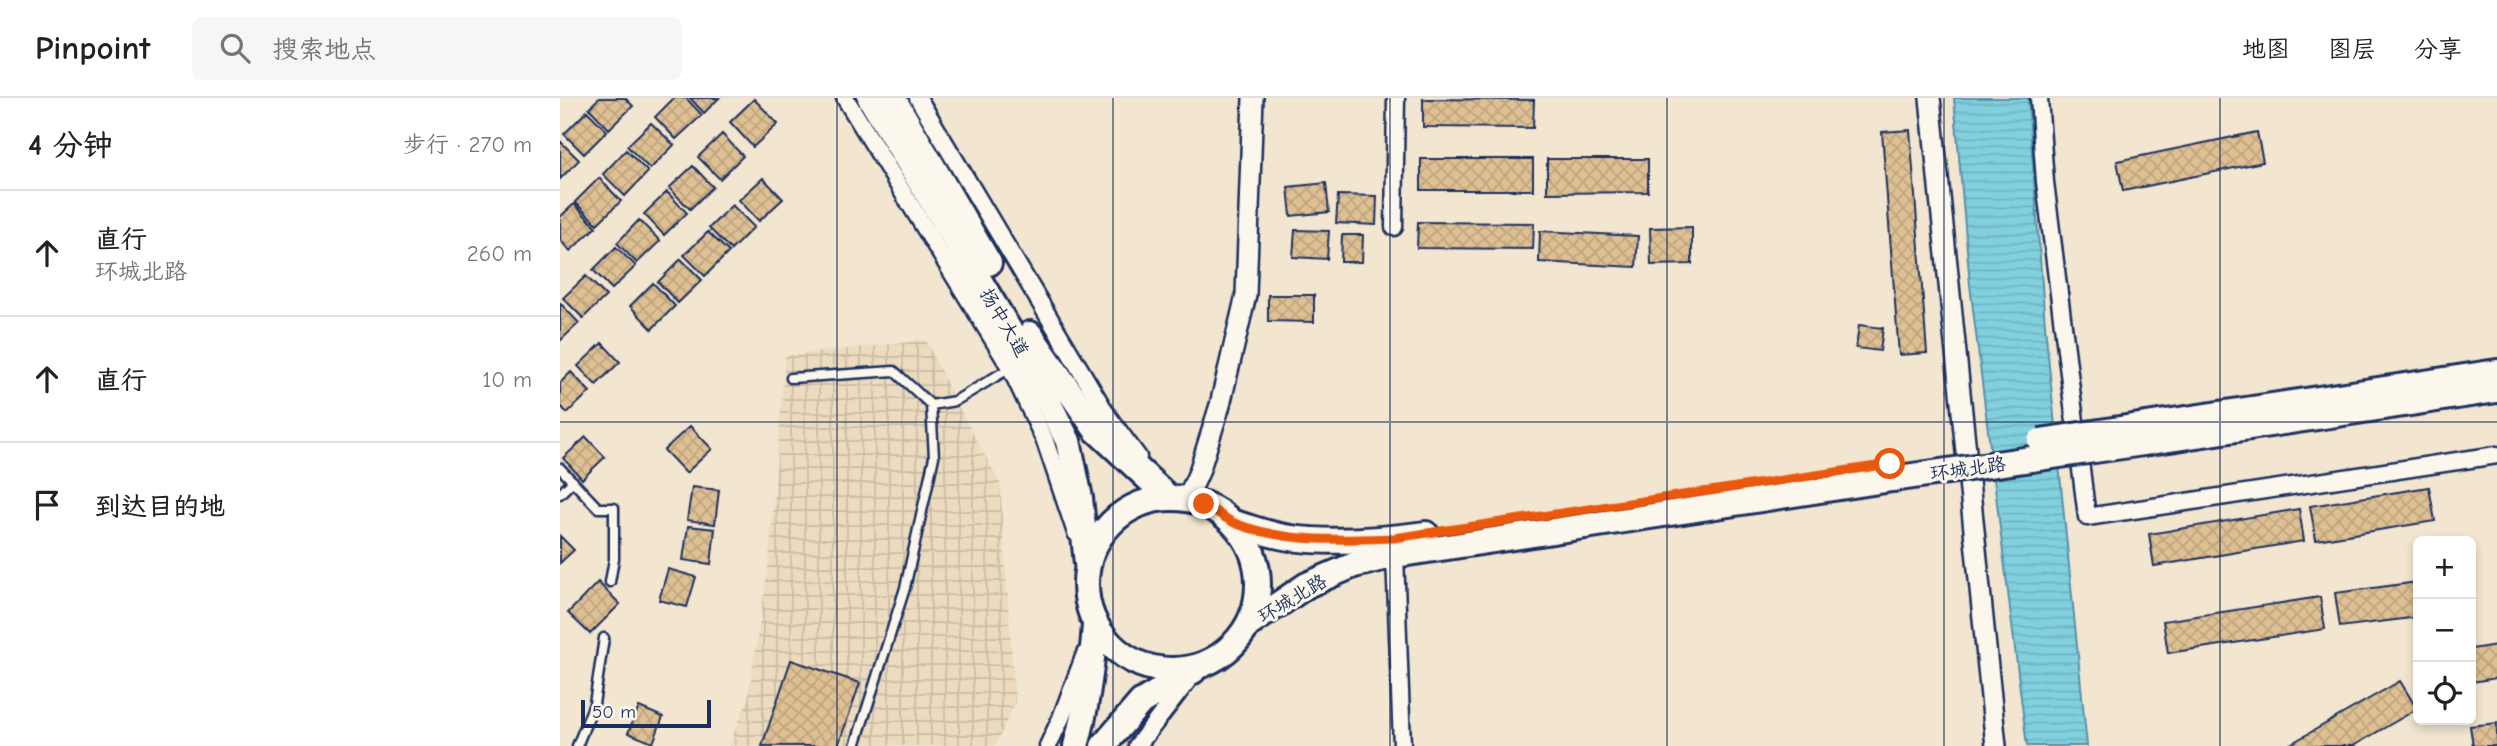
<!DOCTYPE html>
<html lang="zh">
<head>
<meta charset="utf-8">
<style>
	:root { --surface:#fff; --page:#f6f6f6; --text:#222; --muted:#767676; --line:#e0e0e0 }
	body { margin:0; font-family:"Comic Neue","LXGW WenKai TC",sans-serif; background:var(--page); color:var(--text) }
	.controls { position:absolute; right:21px; bottom:21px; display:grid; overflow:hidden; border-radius:10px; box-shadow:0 4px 10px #0003 }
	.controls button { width:63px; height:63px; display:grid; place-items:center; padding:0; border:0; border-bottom:2px solid var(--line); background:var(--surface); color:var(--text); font:35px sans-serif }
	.scale { position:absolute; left:21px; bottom:18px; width:130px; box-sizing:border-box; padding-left:7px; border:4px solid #1b2f5e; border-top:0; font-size:19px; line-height:24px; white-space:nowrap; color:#1b2f5e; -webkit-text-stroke:5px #fbf7ec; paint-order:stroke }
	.stop { position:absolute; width:21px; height:21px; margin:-16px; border:5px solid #ea580c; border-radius:50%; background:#fff }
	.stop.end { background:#ea580c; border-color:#fff; box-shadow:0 2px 7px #0008 }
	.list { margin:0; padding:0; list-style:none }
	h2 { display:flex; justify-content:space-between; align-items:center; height:91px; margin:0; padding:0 28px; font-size:30px }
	h2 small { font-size:23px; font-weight:400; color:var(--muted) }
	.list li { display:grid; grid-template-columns:46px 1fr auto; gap:21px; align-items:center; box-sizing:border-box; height:126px; padding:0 28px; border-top:2px solid var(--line) }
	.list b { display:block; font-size:26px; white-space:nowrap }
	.list p { margin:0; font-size:23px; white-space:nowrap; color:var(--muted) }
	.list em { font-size:23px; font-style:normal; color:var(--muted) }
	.icon { flex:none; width:38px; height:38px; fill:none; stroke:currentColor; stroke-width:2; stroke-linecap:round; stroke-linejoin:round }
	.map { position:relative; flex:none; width:1937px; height:648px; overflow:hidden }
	header { display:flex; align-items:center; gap:42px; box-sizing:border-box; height:98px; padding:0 35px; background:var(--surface); border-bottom:2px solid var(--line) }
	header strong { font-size:33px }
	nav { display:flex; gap:38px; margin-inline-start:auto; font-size:24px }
	.search { width:490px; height:63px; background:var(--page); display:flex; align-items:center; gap:18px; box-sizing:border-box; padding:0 24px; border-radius:10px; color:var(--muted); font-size:26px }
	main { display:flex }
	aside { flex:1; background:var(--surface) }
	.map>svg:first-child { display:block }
	.industrial { fill:url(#industrial-grid) }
	.water { fill:url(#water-rules); stroke:#5890ab; stroke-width:2 }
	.building { fill:url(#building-cross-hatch); stroke:#1b2f5e; stroke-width:2 }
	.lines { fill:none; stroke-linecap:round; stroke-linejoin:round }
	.service-casing { stroke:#1b2f5e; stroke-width:13 }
	.minor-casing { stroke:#1b2f5e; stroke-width:21 }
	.tertiary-casing { stroke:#1b2f5e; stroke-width:24 }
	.primary-casing { stroke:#1b2f5e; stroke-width:30 }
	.service { stroke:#fbf7ec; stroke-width:8 }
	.minor { stroke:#fbf7ec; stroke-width:16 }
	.tertiary { stroke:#fbf7ec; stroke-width:19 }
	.primary { stroke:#fbf7ec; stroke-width:24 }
	.primary-bridge-casing { stroke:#1b2f5e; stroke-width:30; stroke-linecap:butt }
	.primary-bridge { stroke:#fbf7ec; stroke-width:24 }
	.route { stroke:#ea580c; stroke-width:9 }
	.grid { fill:none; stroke:#1b2f5e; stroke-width:2; stroke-opacity:0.55 }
	.labels { text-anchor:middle; stroke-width:6; stroke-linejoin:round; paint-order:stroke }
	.street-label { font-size:19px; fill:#1b2f5e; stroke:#fbf7ec }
</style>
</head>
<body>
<header>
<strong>Pinpoint</strong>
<div class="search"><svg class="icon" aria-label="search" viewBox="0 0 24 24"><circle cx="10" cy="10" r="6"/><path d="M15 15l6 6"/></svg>搜索地点</div>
<nav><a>地图</a><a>图层</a><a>分享</a></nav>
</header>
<main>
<aside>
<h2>4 分钟<small>步行 · 270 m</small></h2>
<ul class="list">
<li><svg class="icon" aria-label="ahead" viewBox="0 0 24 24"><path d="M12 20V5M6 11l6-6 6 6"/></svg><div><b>直行</b><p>环城北路</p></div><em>260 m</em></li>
<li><svg class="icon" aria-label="ahead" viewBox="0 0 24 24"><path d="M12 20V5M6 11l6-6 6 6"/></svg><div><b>直行</b></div><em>10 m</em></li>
<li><svg class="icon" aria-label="arrive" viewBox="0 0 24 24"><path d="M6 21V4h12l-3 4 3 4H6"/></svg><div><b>到达目的地</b></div></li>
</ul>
</aside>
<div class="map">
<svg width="1937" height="648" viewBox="0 0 1937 648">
	<defs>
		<pattern id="industrial-grid" width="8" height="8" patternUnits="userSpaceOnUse" patternTransform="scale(1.75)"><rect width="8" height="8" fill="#ecdbbe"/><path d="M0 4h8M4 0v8" fill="none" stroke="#cabca6"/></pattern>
		<pattern id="water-rules" width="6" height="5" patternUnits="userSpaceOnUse" patternTransform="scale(1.75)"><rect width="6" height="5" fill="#81d0de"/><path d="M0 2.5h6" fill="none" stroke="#6fb3c1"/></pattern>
		<pattern id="building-cross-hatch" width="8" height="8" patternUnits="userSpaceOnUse" patternTransform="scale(1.75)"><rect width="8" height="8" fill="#dec092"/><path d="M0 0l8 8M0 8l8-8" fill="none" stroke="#bea580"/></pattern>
	</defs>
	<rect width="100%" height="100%" fill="#f2e6d1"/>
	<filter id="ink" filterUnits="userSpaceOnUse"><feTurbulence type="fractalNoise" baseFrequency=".0143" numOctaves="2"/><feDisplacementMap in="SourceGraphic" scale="14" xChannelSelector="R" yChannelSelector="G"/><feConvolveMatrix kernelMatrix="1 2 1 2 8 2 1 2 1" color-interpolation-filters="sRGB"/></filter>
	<g filter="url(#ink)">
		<path class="industrial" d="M 366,242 L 395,303 L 440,385 L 455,605 L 435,648 L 169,648 L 188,601 L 209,463 L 225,258 Z"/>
		<path class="water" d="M 1394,0 L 1468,0 L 1485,227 L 1527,648 L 1467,648 L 1410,187 Z"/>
		<path class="building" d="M 39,0 L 65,0 L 73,8 L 49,31 L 29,10 Z
			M 114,0 L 126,0 L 142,17 L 116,41 L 95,19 Z
			M 130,0 L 159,0 L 144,15 Z
			M 194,1 L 218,26 L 193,49 L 170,24 Z
			M 863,1 L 974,2 L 973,30 L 863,29 Z
			M 27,13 L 47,33 L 24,56 L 4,36 Z
			M 91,25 L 114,47 L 90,71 L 67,48 Z
			M 1350,32 L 1367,255 L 1339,257 L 1322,34 Z
			M 1697,34 L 1703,64 L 1563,93 L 1557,63 Z
			M 162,36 L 183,58 L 160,81 L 138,59 Z
			M 0,43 L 19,62 L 0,81 Z
			M 66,52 L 88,74 L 65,98 L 43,76 Z
			M 861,61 L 973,61 L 973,92 L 861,92 Z
			M 987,61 L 1088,61 L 1088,94 L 987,95 Z
			M 133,68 L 153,89 L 130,111 L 109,90 Z
			M 39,80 L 61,103 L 37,126 L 15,104 Z
			M 203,80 L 223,101 L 199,123 L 179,102 Z
			M 766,85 L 769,114 L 731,118 L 728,89 Z
			M 107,94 L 127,115 L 104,137 L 84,116 Z
			M 778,97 L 817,98 L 816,127 L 776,125 Z
			M 14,106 L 36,129 L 10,153 L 0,142 L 0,119 Z
			M 172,107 L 194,129 L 171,152 L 149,130 Z
			M 79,122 L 100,143 L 77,165 L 57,145 Z
			M 858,124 L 974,125 L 973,151 L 857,150 Z
			M 1132,129 L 1132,166 L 1091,167 L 1090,130 Z
			M 735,132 L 769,133 L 767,161 L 733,159 Z
			M 980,133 L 1078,138 L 1076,169 L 979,164 Z
			M 148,134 L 169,154 L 145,178 L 124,157 Z
			M 782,137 L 803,137 L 802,164 L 781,164 Z
			M 56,149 L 76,168 L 52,191 L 33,172 Z
			M 121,161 L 142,182 L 118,205 L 98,184 Z
			M 26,178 L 46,198 L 23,220 L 3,200 Z
			M 93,185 L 115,208 L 92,231 L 70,208 Z
			M 708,197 L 754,197 L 754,224 L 708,223 Z
			M 0,205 L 19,225 L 0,243 Z
			M 1299,227 L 1323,230 L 1320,253 L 1296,250 Z
			M 42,245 L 60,264 L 36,287 L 18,268 Z
			M 11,274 L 30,294 L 7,315 L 0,307 L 0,285 Z
			M 130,328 L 152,351 L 126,375 L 104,352 Z
			M 26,339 L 45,359 L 22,381 L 3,360 Z
			M 132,389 L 159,392 L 155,426 L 127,422 Z
			M 1869,389 L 1875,423 L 1756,442 L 1750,408 Z
			M 1739,411 L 1744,443 L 1594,468 L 1589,436 Z
			M 128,428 L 155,431 L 151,466 L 123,462 Z
			M 0,438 L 14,452 L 0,465 Z
			M 108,471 L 136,479 L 127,509 L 99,502 Z
			M 38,484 L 60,506 L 30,536 L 8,515 Z
			M 1858,484 L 1858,519 L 1780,529 L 1775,495 Z
			M 1760,499 L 1765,531 L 1608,555 L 1603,523 Z
			M 1937,547 L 1937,580 L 1911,584 L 1911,551 Z
			M 231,562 L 300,585 L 278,648 L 202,648 Z
			M 1840,583 L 1857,611 L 1793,648 L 1727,648 Z
			M 79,609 L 103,619 L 93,645 L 68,635 Z
			M 1937,625 L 1937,648 L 1913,648 L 1910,628 Z"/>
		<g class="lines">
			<g class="service-casing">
				<path id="service" d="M 231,280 L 334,273 L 371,307 L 374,359 L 345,490 L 295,648
					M 371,307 L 395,303 L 450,270
					M 0,370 L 38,410 L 54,410 L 54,461 L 50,484
					M 0,396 L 13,383
					M 17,648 L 34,606 L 44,540"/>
			</g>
			<g class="minor-casing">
				<path id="minor" d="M 285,0 L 450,269 L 485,343 L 516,435
					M 358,0 L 549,320 L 578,359
					M 1479,0 L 1485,84 L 1527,419 L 1937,357
					M 834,129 L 836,0
					M 835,457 L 842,648
					M 488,648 L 501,620 L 525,556
					M 577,648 L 629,581"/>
			</g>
			<g class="tertiary-casing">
				<path id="tertiary" d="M 1370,0 L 1436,648
					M 627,401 L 639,374 L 660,307 L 686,197 L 693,0"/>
			</g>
			<g class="primary-casing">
				<path id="primary" d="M 310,0 L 466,260 L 508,343 L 520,400 L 527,466
					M 333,0 L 429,165
					M 470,236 L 536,332 L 609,400
					M 1586,327 L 1937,274
					M 1590,344 L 1937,292
					M526 486a86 86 0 1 1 172 0a86 86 0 1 1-172 0Z
					M 674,425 C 692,430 712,438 731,440 C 775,446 822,442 866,436
					M 688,527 L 747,487 L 794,467 L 835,457 L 1332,381
					M 516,648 C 527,608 532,568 535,527
					M 543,648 L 581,604 L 633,573"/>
			</g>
			<use href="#service" class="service"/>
			<use href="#minor" class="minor"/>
			<use href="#tertiary" class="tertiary"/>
			<use href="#primary" class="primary"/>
			<g class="primary-bridge-casing">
				<path id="primary-bridge" d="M 1480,343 L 1586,327
					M 1332,381 L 1590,344"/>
			</g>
			<use href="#primary-bridge" class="primary-bridge"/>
		</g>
	</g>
	<g class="lines" filter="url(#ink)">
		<path class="route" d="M 644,406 C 655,412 666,422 677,426 C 728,445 781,442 834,440 L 1330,366"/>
	</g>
	<path class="grid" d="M 277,0 L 277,648M 553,0 L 553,648M 830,0 L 830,648M 1107,0 L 1107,648M 1384,0 L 1384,648M 1660,0 L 1660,648M 0,324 L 1937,324"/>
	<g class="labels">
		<g class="street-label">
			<text transform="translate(445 224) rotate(59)" y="7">扬中大道</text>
			<text transform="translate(1408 370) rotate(-8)" y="7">环城北路</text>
			<text transform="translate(732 500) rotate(-31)" y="7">环城北路</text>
		</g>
	</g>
</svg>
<div class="controls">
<button>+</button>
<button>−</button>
<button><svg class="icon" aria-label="locate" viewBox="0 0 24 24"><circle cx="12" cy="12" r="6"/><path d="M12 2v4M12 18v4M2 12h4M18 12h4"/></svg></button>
</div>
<div class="scale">50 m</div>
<div class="stop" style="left:1330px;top:366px"></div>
<div class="stop end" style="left:644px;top:406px"></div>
</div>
</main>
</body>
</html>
